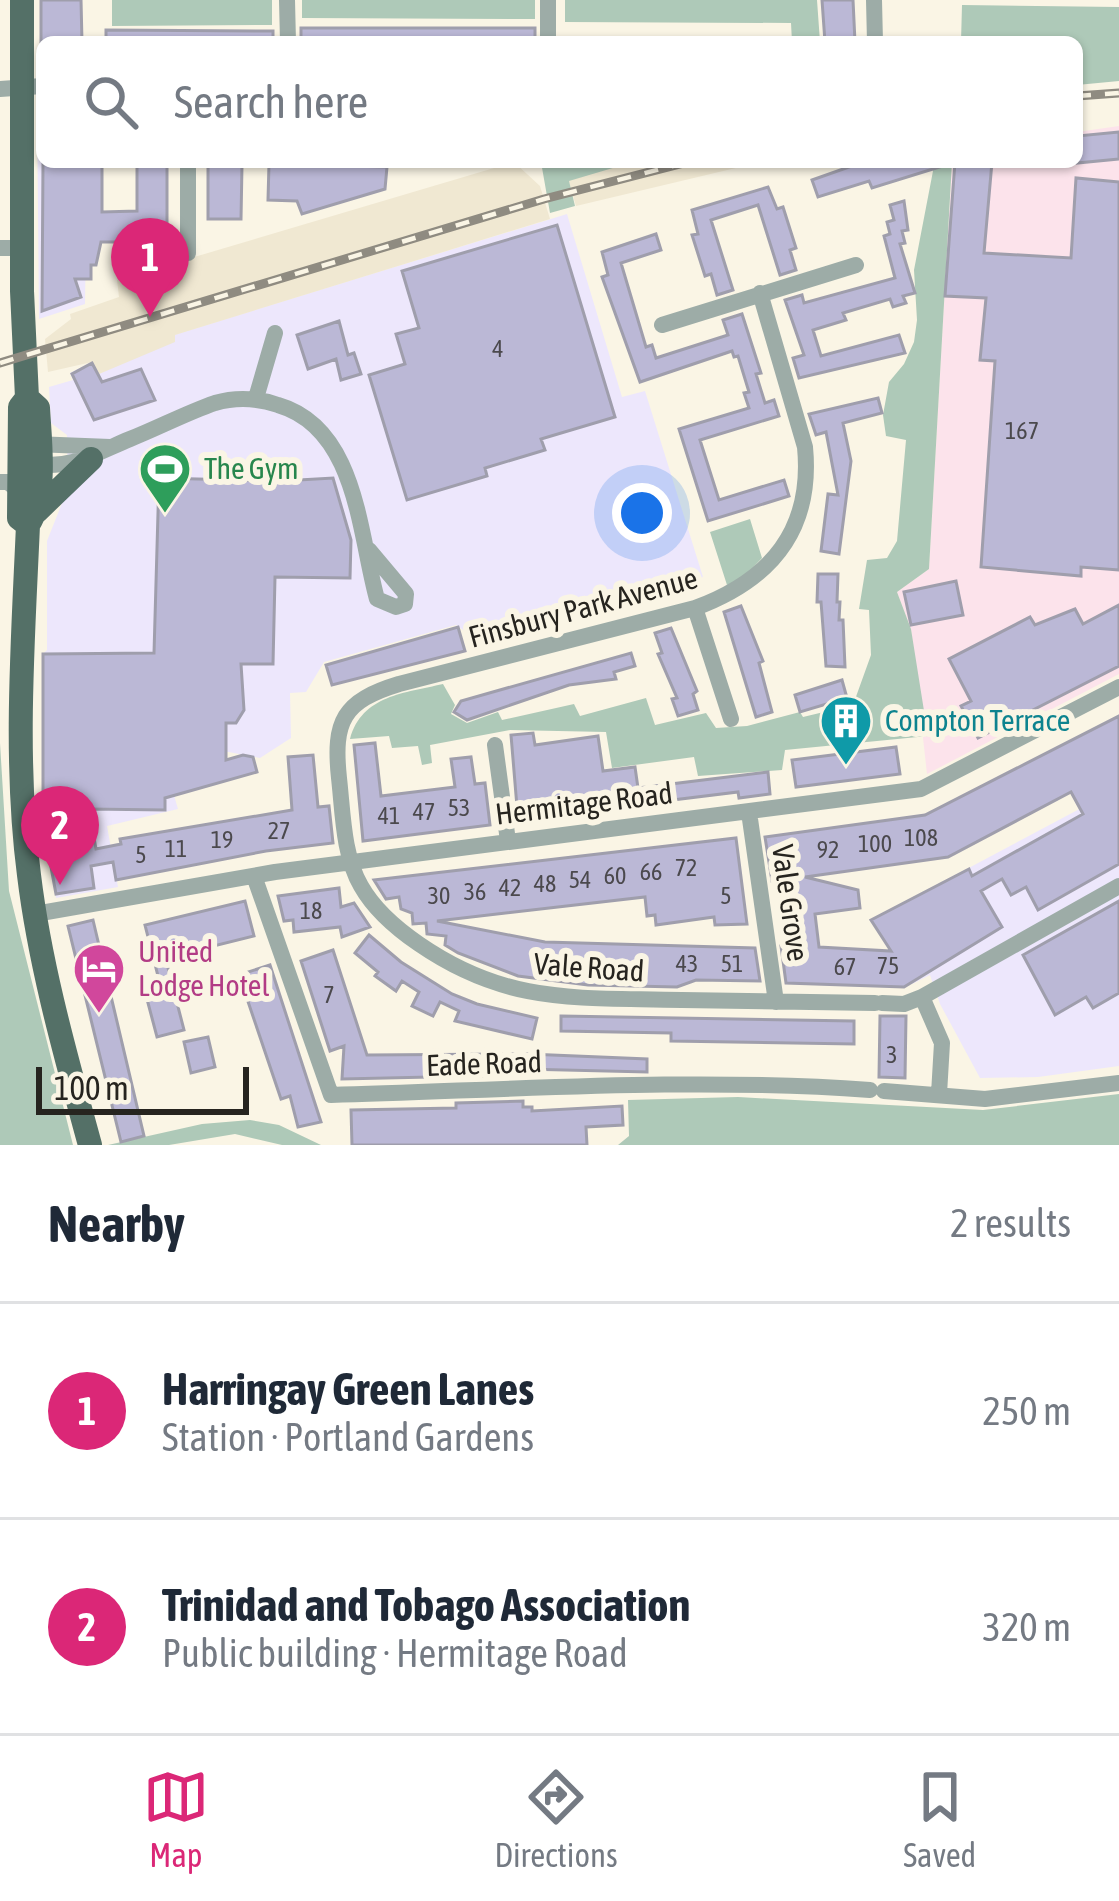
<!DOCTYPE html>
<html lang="en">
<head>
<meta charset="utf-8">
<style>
	:root { --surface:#fff; --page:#f6f6f7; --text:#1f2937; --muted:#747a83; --line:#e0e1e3; --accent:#db2777 }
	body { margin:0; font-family:"Asap Condensed",sans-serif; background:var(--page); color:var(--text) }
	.scale { position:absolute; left:36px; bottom:30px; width:213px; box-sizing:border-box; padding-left:12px; border:6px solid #26241f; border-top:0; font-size:33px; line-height:42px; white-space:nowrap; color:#26241f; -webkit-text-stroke:9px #faf5e5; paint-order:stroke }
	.you { position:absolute; left:642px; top:513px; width:42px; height:42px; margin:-30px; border:9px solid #fff; border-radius:50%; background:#1a73e8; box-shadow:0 0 0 18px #1a73e833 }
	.badge { display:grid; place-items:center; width:78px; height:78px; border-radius:50%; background:var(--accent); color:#fff; font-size:39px; font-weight:700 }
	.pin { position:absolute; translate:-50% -99px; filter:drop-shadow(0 3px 6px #0008) }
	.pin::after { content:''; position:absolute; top:63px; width:42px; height:36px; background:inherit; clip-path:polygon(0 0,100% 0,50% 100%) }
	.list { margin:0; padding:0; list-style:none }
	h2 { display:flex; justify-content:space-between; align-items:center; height:156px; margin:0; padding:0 48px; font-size:51px }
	h2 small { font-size:39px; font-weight:400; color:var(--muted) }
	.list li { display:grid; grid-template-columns:78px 1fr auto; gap:36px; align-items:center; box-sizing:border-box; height:216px; padding:0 48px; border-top:3px solid var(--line) }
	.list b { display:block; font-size:45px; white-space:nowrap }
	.list p { margin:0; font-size:39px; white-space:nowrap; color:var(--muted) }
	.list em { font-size:39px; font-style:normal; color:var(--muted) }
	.icon { flex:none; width:66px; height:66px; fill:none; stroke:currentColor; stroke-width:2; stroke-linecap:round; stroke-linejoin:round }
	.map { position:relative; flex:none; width:1119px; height:1145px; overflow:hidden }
	.search { position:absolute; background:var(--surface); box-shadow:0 3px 9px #0004; left:36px; right:36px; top:36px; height:132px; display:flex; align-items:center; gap:30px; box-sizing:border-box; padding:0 42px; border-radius:18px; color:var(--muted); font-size:45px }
	.sheet { height:588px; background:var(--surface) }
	nav { display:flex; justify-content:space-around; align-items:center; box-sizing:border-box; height:168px; border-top:3px solid var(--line); background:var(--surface); font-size:33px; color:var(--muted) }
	nav a { display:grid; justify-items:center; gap:6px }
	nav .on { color:var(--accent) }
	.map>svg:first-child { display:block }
	.commercial { fill:#ede7fc }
	.industrial { fill:#fce3eb }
	.built { fill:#f0e8d2 }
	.green { fill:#aec9b8 }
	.building { fill:#bbb8d6; stroke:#9f9eac; stroke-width:3; fill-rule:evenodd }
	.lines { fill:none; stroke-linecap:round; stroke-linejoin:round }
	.street { stroke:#9daca7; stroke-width:16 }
	.primary { stroke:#547067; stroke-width:24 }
	.rail-casing { stroke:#8f8b81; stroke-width:9 }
	.rail { stroke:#faf5e5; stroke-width:4.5; stroke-dasharray:14; stroke-linecap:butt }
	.labels { text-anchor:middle; stroke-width:12; stroke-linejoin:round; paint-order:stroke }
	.number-label { font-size:24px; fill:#4b494d }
	.leisure-label { font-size:30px; fill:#27864d; stroke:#faf5e5; text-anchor:start }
	.street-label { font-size:30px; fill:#26241f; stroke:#faf5e5 }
	.culture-label { font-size:30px; fill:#0d838f; stroke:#faf5e5; text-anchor:start }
	.hotel-label { font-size:30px; fill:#b23c85; stroke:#faf5e5; text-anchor:start }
</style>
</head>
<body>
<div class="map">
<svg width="1119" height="1145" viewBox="0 0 1119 1145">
	<rect width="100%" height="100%" fill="#faf5e5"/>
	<path class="commercial" d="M 37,97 L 42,97 L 42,162 L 87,162 L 85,304 L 39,319 Z
		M 567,214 L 622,397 L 645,391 L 703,577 L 613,609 L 500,639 L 496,628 L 466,632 L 456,625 L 324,662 L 306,692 L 290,693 L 291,738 L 260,758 L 218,750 L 166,768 L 178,809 L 107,826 L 118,887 L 56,898 L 41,821 L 46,818 L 43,654 L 47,650 L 47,541 L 68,488 L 67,435 L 51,423 L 49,387 L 73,380 L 70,373 L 92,362 L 99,374 L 174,335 Z
		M 1119,762 L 1119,1066 L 1038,1077 L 980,1078 L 940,1004 L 930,975 L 912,984 L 871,920 L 1102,797 Z"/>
	<path class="industrial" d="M 1119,126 L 1119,674 L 927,774 L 911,629 L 897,592 L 929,569 L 952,162 L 1077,162 L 1077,132 Z"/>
	<path class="built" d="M 514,162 L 540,186 L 550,219 L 175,335 L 175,342 L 99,374 L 92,362 L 48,372 L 45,339 L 71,319 L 70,314 L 119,297 L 117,280 Z
		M 563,162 L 761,162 L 576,206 Z"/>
	<path class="green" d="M 112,0 L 272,0 L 272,25 L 112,26 Z
		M 302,0 L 535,0 L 535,19 L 302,18 Z
		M 565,0 L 817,0 L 820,42 L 792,42 L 791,23 L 565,22 Z
		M 962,5 L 1119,7 L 1119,81 L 1077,85 L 1077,42 L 961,42 Z
		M 541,162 L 633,162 L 569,181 L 575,206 L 550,213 Z
		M 931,162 L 952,162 L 929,569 L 897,592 L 911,629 L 928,736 L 785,750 L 782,770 L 698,776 L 694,757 L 612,768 L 606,732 L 510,730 L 430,745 L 432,763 L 422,765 L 418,746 L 392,748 L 389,736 L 350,739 C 362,695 405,693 443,684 L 455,705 L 451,714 L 467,723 L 498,712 L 502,720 L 574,704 L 580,716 L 646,698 L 655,725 L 706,713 L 716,728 L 747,726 L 800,712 L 803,717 L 853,705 L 871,655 L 869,610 L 859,609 L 867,560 L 887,558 L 897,541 L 906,440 L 886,436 L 883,415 L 889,382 L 904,364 L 914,342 L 917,320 L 914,270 L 933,171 Z
		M 750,519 L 762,558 L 743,578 L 727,585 L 710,532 Z
		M 0,743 L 9,891 L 73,1145 L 0,1145 Z
		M 1119,1094 L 1119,1145 L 618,1145 L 629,1136 L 628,1100 L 738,1097 L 983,1110 Z
		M 250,1120 L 279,1125 L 321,1145 L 282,1145 L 235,1134 L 169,1145 L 108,1145 L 202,1124 Z"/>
	<path class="building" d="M 41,0 L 81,0 L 82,42 L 41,42 Z
		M 822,0 L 853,0 L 855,42 L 825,42 Z
		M 301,28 L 535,28 L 535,42 L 301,42 Z
		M 106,30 L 273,31 L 273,42 L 106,42 Z
		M 1119,132 L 1119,159 L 1077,163 L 1077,136 Z
		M 43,162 L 102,162 L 102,212 L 137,211 L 137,165 L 167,165 L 167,252 L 137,252 L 137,242 L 101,242 L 96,265 L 91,265 L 91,279 L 75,279 L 81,297 L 42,311 Z
		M 863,162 L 945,162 L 946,165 L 872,188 L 869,181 L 818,197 L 812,180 Z
		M 955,162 L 992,162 L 984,253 L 1071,258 L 1076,178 L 1119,182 L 1119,570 L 1081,567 L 1081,576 L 981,567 L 995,361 L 980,360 L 986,298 L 945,296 Z
		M 269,164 L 387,167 L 385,189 L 302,214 L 297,201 L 268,200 Z
		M 208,165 L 242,165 L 241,219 L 208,219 Z
		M 768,187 L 777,209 L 783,207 L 796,248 L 790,250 L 796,270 L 780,275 L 758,205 L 711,220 L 733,290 L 717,295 L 711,274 L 705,276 L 692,235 L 698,234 L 692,210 Z
		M 904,201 L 908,230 L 902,231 L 905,243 L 900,244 L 915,293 L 903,296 L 906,303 L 893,307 L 890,299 L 843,313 L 846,320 L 813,330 L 821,356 L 899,335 L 905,353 L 799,378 L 793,358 L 804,355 L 785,300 L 802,295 L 804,303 L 895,278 L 884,236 L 890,234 L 887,222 L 894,220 L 890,205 Z
		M 557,225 L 615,417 L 541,439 L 545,450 L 485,468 L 487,476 L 407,500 L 369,375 L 405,364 L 396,334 L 419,328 L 402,271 Z
		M 656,234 L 661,250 L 621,263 L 646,347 L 652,345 L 656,358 L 728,335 L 723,320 L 742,314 L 761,373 L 756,374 L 765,403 L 774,400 L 779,416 L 700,440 L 719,500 L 784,480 L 789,496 L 708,521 L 679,429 L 749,408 L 744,393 L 749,392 L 738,356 L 734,357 L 732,351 L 640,382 L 602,277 L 608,275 L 602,252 Z
		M 339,321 L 348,355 L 354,353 L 361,374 L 341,380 L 336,359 L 308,369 L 297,335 Z
		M 92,363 L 102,382 L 141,369 L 155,400 L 94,420 L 72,374 Z
		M 878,398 L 882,413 L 843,423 L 851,461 L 839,554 L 821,551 L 828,494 L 838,495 L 826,432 L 816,435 L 809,414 Z
		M 159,478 L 281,481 L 333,478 L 351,540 L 350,578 L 275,577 L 273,664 L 241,664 L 244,710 L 236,723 L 226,723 L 226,760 L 243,755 L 253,757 L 257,772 L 165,798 L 165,810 L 89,809 L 96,849 L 121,844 L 120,839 L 292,810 L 288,757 L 313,755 L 318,807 L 329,806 L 333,843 L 266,851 L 116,880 L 113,862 L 91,866 L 94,888 L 56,894 L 43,824 L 43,654 L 154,653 Z
		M 818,574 L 838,574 L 837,602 L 840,602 L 839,620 L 843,620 L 845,667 L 826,666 L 821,602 L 817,602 Z
		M 956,581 L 963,615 L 911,625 L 904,592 Z
		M 1119,605 L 1119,666 L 978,738 L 961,706 L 971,701 L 949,659 L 1030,617 L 1035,625 L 1075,609 L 1083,624 Z
		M 741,606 L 763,661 L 759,663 L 772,712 L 756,717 L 724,612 Z
		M 458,627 L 465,651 L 332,685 L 326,665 Z
		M 671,628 L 697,691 L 693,694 L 698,710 L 678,716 L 672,699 L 677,698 L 658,654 L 662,653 L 655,633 Z
		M 631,653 L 635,666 L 614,672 L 616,679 L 569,685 L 467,720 L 454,712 L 461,701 Z
		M 842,680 L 847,698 L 800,712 L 795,695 Z
		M 1119,716 L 1119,864 L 1038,910 L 1026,887 L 1011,895 L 1002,879 L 981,891 L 1002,927 L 904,987 L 786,983 L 781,946 L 786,946 L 778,881 L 772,881 L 765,837 L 925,815 ZM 1071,792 L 1083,814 L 972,876 L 969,869 L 871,920 L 891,951 L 819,947 L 815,914 L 860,908 L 858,890 L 805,877 L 948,857 Z
		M 533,733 L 535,745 L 598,736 L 603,771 L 635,767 L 638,788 L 768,772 L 770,794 L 739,798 L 738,792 L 518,819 L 511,735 Z
		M 375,743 L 381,796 L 455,787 L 451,759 L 471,757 L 475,784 L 485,783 L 490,825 L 363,841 L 354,745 Z
		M 896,747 L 900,774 L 796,787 L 792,760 Z
		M 736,838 L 747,924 L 715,925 L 714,917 L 656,925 L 655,915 L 647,916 L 645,897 L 437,921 L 545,942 L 755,948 L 760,981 L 696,980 L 677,987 L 588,985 L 518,976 L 458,953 L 445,945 L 446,936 L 427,934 L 426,923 L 413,924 L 412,913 L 401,909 L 399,897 L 386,899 L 374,880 Z
		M 339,888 L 341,907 L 354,903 L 370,927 L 342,937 L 340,927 L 294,932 L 293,920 L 284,921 L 278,896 Z
		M 245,901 L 254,936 L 169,957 L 171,964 L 167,964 L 184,1030 L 157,1037 L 143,984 L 159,980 L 145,925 Z
		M 1119,901 L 1119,993 L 1093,1008 L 1086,997 L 1055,1015 L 1023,955 Z
		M 93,920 L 144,1136 L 121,1142 L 68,926 Z
		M 369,935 L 401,962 L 452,994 L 477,1004 L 537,1018 L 532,1039 L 455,1021 L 459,1011 L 440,1002 L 433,1016 L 412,1006 L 419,992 L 402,981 L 396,991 L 375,976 L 378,972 L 355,953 Z
		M 333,950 L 367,1055 L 528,1054 L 647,1059 L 647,1072 L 523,1069 L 523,1075 L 342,1079 L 344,1046 L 330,1051 L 301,961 Z
		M 270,965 L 321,1122 L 298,1127 L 290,1096 L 281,1099 L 239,975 Z
		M 561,1016 L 854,1021 L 854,1044 L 671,1041 L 671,1033 L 561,1031 Z
		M 880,1016 L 906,1016 L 905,1078 L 879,1077 Z
		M 208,1037 L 215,1067 L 191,1073 L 184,1042 Z
		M 523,1101 L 523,1107 L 532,1107 L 532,1111 L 622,1106 L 623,1125 L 586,1127 L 587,1145 L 352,1145 L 351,1110 L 456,1108 L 456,1103 Z"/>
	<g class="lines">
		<path class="street" d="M 287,0 L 288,42
			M 548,0 L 548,42
			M 874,0 L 875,42
			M 0,89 L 42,86
			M 0,248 L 22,248
			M 188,253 L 188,162
			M 760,293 L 805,447 C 813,530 771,580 695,608 L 399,684 C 343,701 333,721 339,778 C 343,813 343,855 361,886 C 374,909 397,929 419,944 C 509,1006 579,997 682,1000 C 747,1001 811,1002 875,1003
			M 662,325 L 856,265
			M 256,398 L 275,333
			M 34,444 L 110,447
			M 35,464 C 73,469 96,453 130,439 C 158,428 186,413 215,403 C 236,397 257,398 278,405 C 357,428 359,534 377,599 L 396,607 L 405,604 L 406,594 L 369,550
			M 0,482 L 8,482 L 20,492
			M 695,608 L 731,719
			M 495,745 L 508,841
			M 749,812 L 776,1002
			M 254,876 L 331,1095 C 511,1090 691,1077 870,1090
			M 35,914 L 275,872 L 921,789 L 1119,687
			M 922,997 L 942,1043 L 939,1094
			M 882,1003 L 904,1004 L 922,997 L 1119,886
			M 884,1091 L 985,1099 L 1119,1083"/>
		<path class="primary" d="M 22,0 L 22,291 L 27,398 L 20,407 L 19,518 L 28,525
			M 27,398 L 38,408 C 40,443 47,496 28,525 C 23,640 14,760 29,875 C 40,966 66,1057 90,1145
			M 37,511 L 91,459"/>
		<g class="rail-casing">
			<path id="rail" d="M 1077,96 L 1119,93
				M 0,363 L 544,199 L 688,162"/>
		</g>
		<use href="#rail" class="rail"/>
	</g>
	<defs>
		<g id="stadium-pin" transform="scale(2.7)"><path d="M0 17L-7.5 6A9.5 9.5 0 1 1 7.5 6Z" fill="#2e9e5b" stroke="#faf5e5"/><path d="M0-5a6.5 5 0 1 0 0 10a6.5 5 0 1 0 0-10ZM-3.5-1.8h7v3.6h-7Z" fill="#fff"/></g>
		<g id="building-pin" transform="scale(2.7)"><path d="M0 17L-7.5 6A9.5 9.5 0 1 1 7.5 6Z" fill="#0f9aa8" stroke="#faf5e5"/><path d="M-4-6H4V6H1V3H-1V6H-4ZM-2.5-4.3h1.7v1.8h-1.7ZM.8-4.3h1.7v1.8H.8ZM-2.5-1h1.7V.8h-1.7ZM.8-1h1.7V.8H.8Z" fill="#fff"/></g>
		<g id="hotel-pin" transform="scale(2.7)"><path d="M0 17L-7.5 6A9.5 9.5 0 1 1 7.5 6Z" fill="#d1479c" stroke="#faf5e5"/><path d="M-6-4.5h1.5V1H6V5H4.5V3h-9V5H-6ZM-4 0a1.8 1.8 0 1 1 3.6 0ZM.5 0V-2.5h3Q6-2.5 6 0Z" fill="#fff"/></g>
	</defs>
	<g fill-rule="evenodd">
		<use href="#stadium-pin" x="165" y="469"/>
		<use href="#building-pin" x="846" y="721"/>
		<use href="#hotel-pin" x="99" y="969"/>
	</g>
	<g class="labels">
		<g class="number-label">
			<text x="498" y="357">4</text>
			<text x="1022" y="439">167</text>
			<text x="459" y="816">53</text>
			<text x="424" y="820">47</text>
			<text x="389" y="824">41</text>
			<text x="279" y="839">27</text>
			<text x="921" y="846">108</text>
			<text x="222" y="848">19</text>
			<text x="875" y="852">100</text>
			<text x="176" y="857">11</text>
			<text x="828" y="858">92</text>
			<text x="141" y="863">5</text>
			<text x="686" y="876">72</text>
			<text x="651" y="880">66</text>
			<text x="615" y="884">60</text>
			<text x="580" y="888">54</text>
			<text x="545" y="892">48</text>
			<text x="510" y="896">42</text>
			<text x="475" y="900">36</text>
			<text x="439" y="904">30</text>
			<text x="726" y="904">5</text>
			<text x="311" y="919">18</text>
			<text x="687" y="972">43</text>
			<text x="732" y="972">51</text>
			<text x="888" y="974">75</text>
			<text x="845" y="975">67</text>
			<text x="329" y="1003">7</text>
			<text x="892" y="1063">3</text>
		</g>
		<g class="leisure-label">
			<text x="204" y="479">The Gym</text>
		</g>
		<g class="street-label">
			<text transform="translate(583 608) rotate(-15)" y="10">Finsbury Park Avenue</text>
			<text transform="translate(584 804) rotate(-7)" y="10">Hermitage Road</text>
			<text transform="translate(790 903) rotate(82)" y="10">Vale Grove</text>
			<text transform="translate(589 968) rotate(4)" y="10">Vale Road</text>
			<text transform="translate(484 1064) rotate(-2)" y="10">Eade Road</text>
		</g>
		<g class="culture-label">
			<text x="885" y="731">Compton Terrace</text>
		</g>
		<g class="hotel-label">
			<text x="138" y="962">United<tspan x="138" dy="34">Lodge Hotel</tspan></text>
		</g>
	</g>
</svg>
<div class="scale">100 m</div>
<div class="you"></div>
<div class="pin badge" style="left:150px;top:317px">1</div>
<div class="pin badge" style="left:60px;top:885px">2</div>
<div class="search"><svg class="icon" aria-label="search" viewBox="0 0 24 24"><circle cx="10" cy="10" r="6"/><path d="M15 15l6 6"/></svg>Search here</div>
</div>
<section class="sheet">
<h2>Nearby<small>2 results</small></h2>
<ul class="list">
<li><span class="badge">1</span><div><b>Harringay Green Lanes</b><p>Station · Portland Gardens</p></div><em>250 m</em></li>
<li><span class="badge">2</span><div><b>Trinidad and Tobago Association</b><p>Public building · Hermitage Road</p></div><em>320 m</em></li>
</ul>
</section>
<nav>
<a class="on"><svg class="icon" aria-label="map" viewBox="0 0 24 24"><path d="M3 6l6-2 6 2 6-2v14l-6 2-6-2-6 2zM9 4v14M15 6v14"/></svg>Map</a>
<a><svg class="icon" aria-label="directions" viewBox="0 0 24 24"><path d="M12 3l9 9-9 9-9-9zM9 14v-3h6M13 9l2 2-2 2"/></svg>Directions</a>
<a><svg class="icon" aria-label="saved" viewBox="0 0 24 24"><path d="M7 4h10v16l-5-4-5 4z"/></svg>Saved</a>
</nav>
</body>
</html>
